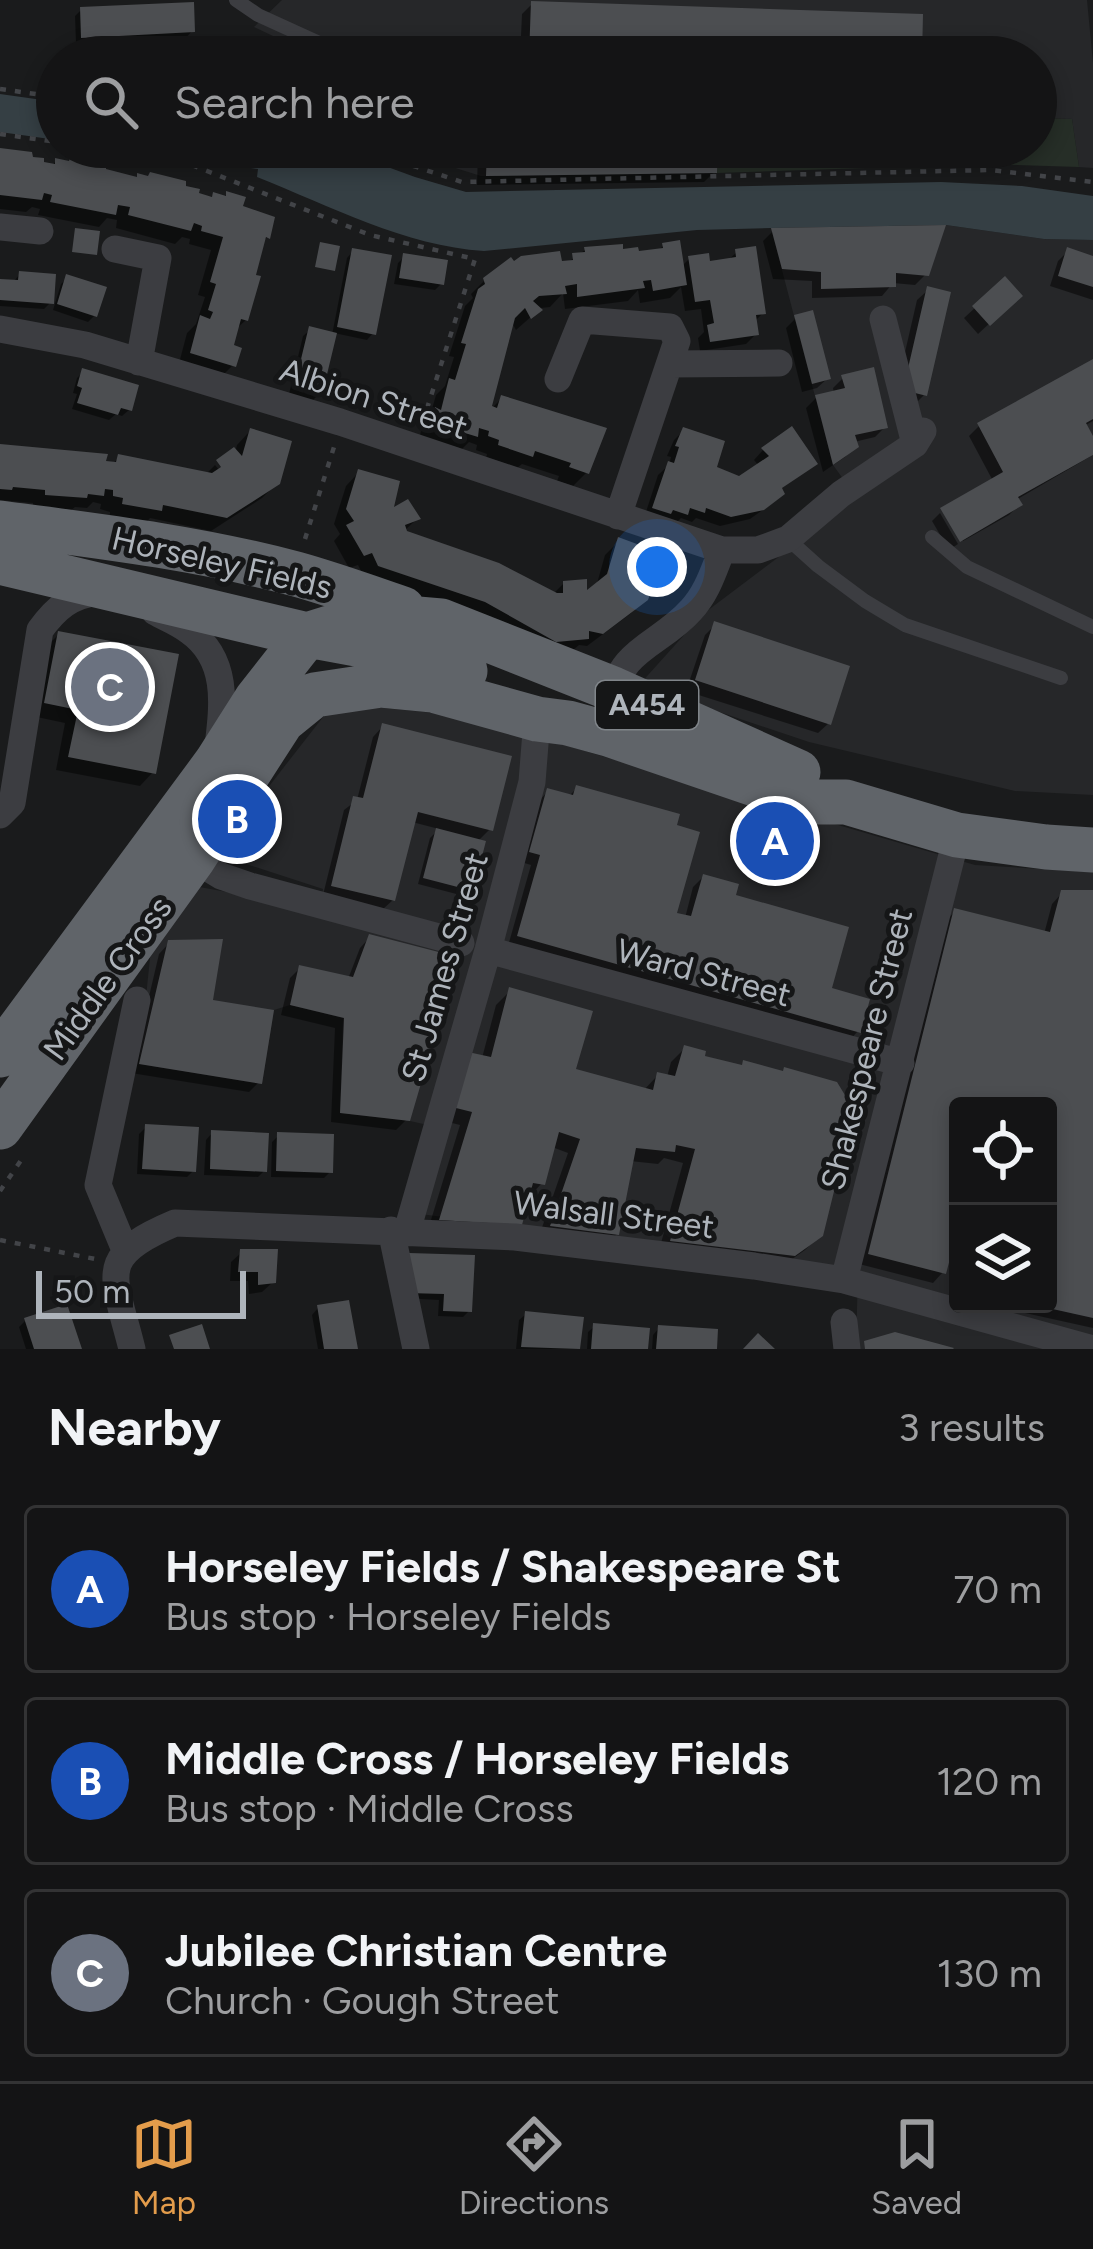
<!DOCTYPE html>
<html lang="en">
<head>
<meta charset="utf-8">
<style>
	:root { --surface:#141415; --page:#1d1d1e; --text:#f1f3f6; --muted:#9d9ea0; --line:#333334; --accent:#e39c4b }
	body { margin:0; font-family:Figtree,sans-serif; background:var(--page); color:var(--text) }
	.controls { position:absolute; right:36px; bottom:36px; display:grid; overflow:hidden; border-radius:12px; box-shadow:0 6px 18px #0003 }
	.controls button { width:108px; height:108px; display:grid; place-items:center; padding:0; border:0; border-bottom:3px solid var(--line); background:var(--surface); color:var(--text); font:60px sans-serif }
	.scale { position:absolute; left:36px; bottom:30px; width:210px; box-sizing:border-box; padding-left:12px; border:6px solid #aeb4bb; border-top:0; font-size:33px; line-height:42px; white-space:nowrap; color:#aeb4bb; -webkit-text-stroke:9px #151617; paint-order:stroke }
	.you { position:absolute; left:657px; top:567px; width:42px; height:42px; margin:-30px; border:9px solid #fff; border-radius:50%; background:#1a73e8; box-shadow:0 0 0 18px #1a73e833 }
	.badge { display:grid; place-items:center; width:78px; height:78px; border-radius:50%; background:var(--accent); color:#fff; font-size:39px; font-weight:700 }
	.pin { position:absolute; translate:-50% -50%; border:6px solid #fff; box-shadow:0 3px 12px #0006 }
	.list { margin:0; padding:0; list-style:none }
	h2 { display:flex; justify-content:space-between; align-items:center; height:156px; margin:0; padding:0 48px; font-size:51px }
	h2 small { font-size:39px; font-weight:400; color:var(--muted) }
	.list li { display:grid; grid-template-columns:78px 1fr auto; gap:36px; align-items:center; box-sizing:border-box; height:168px; margin:0 24px 24px; padding:0 24px; border:3px solid var(--line); border-radius:12px }
	.list b { display:block; font-size:45px; white-space:nowrap }
	.list p { margin:0; font-size:39px; white-space:nowrap; color:var(--muted) }
	.list em { font-size:39px; font-style:normal; color:var(--muted) }
	.icon { flex:none; width:66px; height:66px; fill:none; stroke:currentColor; stroke-width:2; stroke-linecap:round; stroke-linejoin:round }
	.map { position:relative; flex:none; width:1093px; height:1349px; overflow:hidden }
	.search { position:absolute; background:var(--surface); box-shadow:0 6px 18px #0003; left:36px; right:36px; top:36px; height:132px; display:flex; align-items:center; gap:30px; box-sizing:border-box; padding:0 42px; border-radius:66px; color:var(--muted); font-size:45px }
	.sheet { height:732px; background:var(--surface) }
	nav { display:flex; justify-content:space-around; align-items:center; box-sizing:border-box; height:168px; border-top:3px solid var(--line); background:var(--surface); font-size:33px; color:var(--muted) }
	nav a { display:grid; justify-items:center; gap:6px }
	nav .on { color:var(--accent) }
	.map>svg:first-child { display:block }
	.built { fill:#262729; fill-rule:evenodd }
	.green { fill:#262e27 }
	.water { fill:#353f44 }
	.shadow { fill:#0007 }
	.building { fill:#4c4e51 }
	.lines { fill:none; stroke-linecap:round; stroke-linejoin:round }
	.path { stroke:#424448; stroke-width:4.5; stroke-dasharray:6 9; stroke-linecap:butt }
	.service { stroke:#3c3d41; stroke-width:14 }
	.minor { stroke:#3c3d41; stroke-width:27 }
	.trunk { stroke:#606469; stroke-width:45 }
	.labels { text-anchor:middle; stroke-width:10; stroke-linejoin:round; paint-order:stroke }
	.shield { fill:#151617; stroke:#80858a; stroke-width:3 }
	.shield-label { font-size:30px; font-weight:bold; fill:#aeb4bb }
	.street-label { font-size:33px; fill:#aeb4bb; stroke:#151617 }
</style>
</head>
<body>
<div class="map">
<svg width="1093" height="1349" viewBox="0 0 1093 1349">
	<rect width="100%" height="100%" fill="#1a1b1c"/>
	<path class="built" d="M 282,0 L 1087,0 L 1093,63 L 1093,168 L 1079,167 L 1072,119 L 1036,118 L 1036,57 L 288,57 L 290,44 L 254,27 Z
		M 388,147 L 718,147 L 717,173 L 481,176 Z
		M 946,225 L 1044,239 L 1093,240 L 1093,795 L 1015,791 L 809,742 L 639,685 L 703,614 L 857,498 L 833,465 L 771,228 Z
		M 334,703 L 465,716 L 975,865 L 1093,872 L 1093,1349 L 856,1349 L 858,1270 L 420,1214 L 441,1128 L 410,1121 L 340,1113 L 343,1018 L 290,1005 L 274,1010 L 262,1084 L 139,1064 L 152,939 L 194,886 L 238,894 L 319,916 L 323,889 L 231,859 L 227,840 ZM 958,1106 L 1048,1106 L 1048,1304 L 958,1304 Z"/>
	<path class="green" d="M 1036,118 L 1072,119 L 1079,167 L 988,164 L 717,173 L 718,147 L 1036,147 Z"/>
	<path class="water" d="M 0,94 L 57,102 L 57,140 L 0,132 Z
		M 105,147 L 333,147 L 415,177 L 466,192 L 941,182 L 1022,186 L 1093,196 L 1093,240 L 1044,239 L 946,225 L 771,228 L 697,230 L 484,251 C 405,246 330,206 257,177 L 258,169 Z"/>
	<path class="shadow" d="M 532,4 L 919,57 L 520,57 L 522,14 Z
		M 81,10 L 192,31 L 186,38 L 76,43 L 75,16 Z
		M 482,147 L 715,147 L 714,172 L 704,182 L 477,185 L 478,151 Z
		M 0,151 L 51,167 L 56,161 L 195,195 L 223,198 L 227,194 L 267,237 L 261,244 L 246,320 L 235,330 L 231,346 L 233,365 L 219,379 L 178,367 L 187,333 L 196,324 L 205,297 L 198,295 L 211,250 L 189,244 L 190,239 L 182,237 L 175,244 L 116,228 L 117,220 L 107,218 L 99,227 L 38,215 L 40,209 L 32,207 L 26,212 L 0,209 Z
		M 773,231 L 926,274 L 915,285 L 893,283 L 882,296 L 812,298 L 812,281 L 773,279 L 763,241 Z
		M 663,246 L 681,267 L 689,259 L 708,264 L 727,261 L 737,252 L 763,313 L 754,322 L 756,334 L 746,344 L 700,351 L 698,338 L 704,332 L 701,309 L 685,311 L 681,287 L 670,298 L 640,303 L 638,290 L 628,301 L 565,309 L 563,293 L 550,307 L 541,308 L 516,330 L 511,321 L 487,413 L 502,398 L 587,472 L 573,486 L 557,481 L 559,476 L 522,464 L 516,469 L 486,459 L 487,454 L 476,450 L 477,445 L 469,442 L 461,450 L 420,436 L 422,424 L 430,416 L 436,395 L 445,386 L 454,357 L 449,356 L 465,306 L 473,298 L 471,294 L 484,281 L 567,263 L 585,250 L 636,255 L 657,252 Z
		M 353,251 L 373,333 L 367,340 L 334,333 L 320,393 L 313,400 L 289,394 L 303,336 L 310,330 L 332,335 L 347,258 Z
		M 1068,251 L 1093,259 L 1093,300 L 1050,286 L 1058,261 Z
		M 404,257 L 441,284 L 435,290 L 394,284 L 398,263 Z
		M 20,274 L 51,302 L 44,309 L 0,306 L 0,282 L 14,281 Z
		M 67,278 L 95,315 L 88,322 L 53,310 L 61,284 Z
		M 1005,280 L 1019,296 L 978,334 L 964,318 Z
		M 928,290 L 924,395 L 914,405 L 894,400 L 917,300 Z
		M 796,318 L 828,378 L 817,388 L 802,392 L 786,328 Z
		M 1093,362 L 1093,421 L 1084,426 L 1093,442 L 1093,455 L 1016,500 L 1019,505 L 1009,515 L 963,541 L 944,509 L 993,481 L 969,436 L 979,426 Z
		M 83,372 L 129,410 L 122,416 L 116,414 L 109,420 L 72,409 L 77,394 L 73,393 L 77,378 Z
		M 843,378 L 885,427 L 875,437 L 854,442 L 855,446 L 845,457 L 823,472 L 806,408 L 817,397 L 834,394 L 833,388 Z
		M 684,430 L 713,469 L 740,479 L 759,466 L 754,460 L 763,450 L 814,463 L 779,490 L 771,504 L 750,519 L 720,526 L 696,518 L 692,522 L 681,518 L 675,524 L 644,518 L 658,475 L 669,465 L 671,457 L 667,456 L 674,440 Z
		M 250,431 L 277,483 L 262,498 L 211,531 L 150,518 L 146,523 L 110,517 L 110,512 L 100,509 L 101,504 L 93,502 L 87,508 L 75,507 L 70,511 L 33,508 L 33,503 L 0,500 L 0,447 L 112,464 L 119,458 L 206,474 L 215,465 L 228,481 L 237,445 Z
		M 359,472 L 389,513 L 417,519 L 403,532 L 553,594 L 564,583 L 585,596 L 596,587 L 605,555 L 619,541 L 638,560 L 644,577 L 645,599 L 630,614 L 587,646 L 579,645 L 572,651 L 365,579 L 358,565 L 349,568 L 334,541 L 340,534 L 334,524 L 346,486 Z
		M 940,513 L 958,544 L 949,550 L 932,521 Z
		M 715,625 L 829,723 L 818,733 L 686,691 L 705,635 Z
		M 59,634 L 153,772 L 140,786 L 56,770 L 65,723 L 32,716 L 45,648 Z
		M 383,726 L 490,829 L 477,842 L 470,890 L 464,896 L 418,884 L 430,838 L 439,829 L 412,822 L 393,900 L 382,910 L 323,895 L 344,810 L 357,800 L 373,737 Z
		M 577,788 L 673,915 L 685,918 L 693,887 L 703,877 L 732,897 L 828,990 L 858,1031 L 848,1042 L 508,946 L 531,865 L 521,862 L 538,802 L 548,791 L 568,797 Z
		M 1062,893 L 1093,893 L 1093,1328 L 984,1304 L 1048,1304 L 1048,1106 L 958,1106 L 958,1217 L 943,1272 L 933,1283 L 859,1264 L 945,922 L 955,911 L 1044,934 L 1052,904 Z
		M 370,937 L 407,1119 L 396,1130 L 331,1122 L 335,1028 L 281,1015 L 290,978 L 300,968 L 348,979 L 360,948 Z
		M 169,943 L 259,1082 L 249,1092 L 131,1073 L 159,954 Z
		M 510,991 L 572,1071 L 643,1091 L 658,1075 L 667,1077 L 671,1062 L 685,1048 L 820,1235 L 805,1250 L 778,1269 L 658,1254 L 683,1163 L 664,1158 L 658,1164 L 630,1161 L 617,1234 L 603,1248 L 538,1239 L 568,1153 L 552,1147 L 542,1183 L 529,1197 L 427,1233 L 460,1125 L 440,1120 L 482,1058 L 496,1005 Z
		M 146,1127 L 194,1170 L 187,1177 L 137,1174 L 139,1134 Z
		M 212,1133 L 264,1171 L 258,1177 L 204,1175 L 206,1140 Z
		M 279,1135 L 330,1172 L 324,1178 L 271,1177 L 272,1142 Z
		M 242,1252 L 273,1282 L 262,1292 L 249,1294 L 248,1281 L 230,1281 L 231,1262 Z
		M 403,1262 L 469,1311 L 463,1317 L 438,1316 L 439,1300 L 402,1298 Z
		M 318,1308 L 355,1349 L 318,1349 L 312,1315 Z
		M 526,1314 L 580,1320 L 577,1349 L 516,1349 L 519,1320 Z
		M 25,1321 L 79,1349 L 26,1349 L 19,1327 Z
		M 595,1326 L 645,1349 L 587,1349 L 588,1332 Z
		M 659,1328 L 714,1349 L 652,1349 L 653,1335 Z"/>
	<path class="building" d="M 531,1 L 923,14 L 922,57 L 529,57 Z
		M 194,2 L 195,32 L 81,38 L 80,7 Z
		M 251,42 L 259,57 L 209,57 L 209,56 Z
		M 487,147 L 718,147 L 717,173 L 486,176 Z
		M 0,148 L 32,152 L 33,157 L 44,158 L 44,162 L 55,164 L 55,158 L 69,161 L 71,155 L 106,162 L 106,169 L 137,177 L 137,173 L 148,176 L 150,172 L 186,181 L 186,186 L 200,189 L 199,193 L 212,197 L 213,192 L 226,196 L 226,191 L 246,197 L 243,206 L 275,217 L 270,239 L 266,237 L 256,275 L 261,276 L 248,321 L 241,319 L 234,345 L 242,348 L 236,367 L 190,353 L 200,315 L 210,319 L 213,312 L 208,310 L 216,284 L 210,282 L 223,237 L 201,231 L 202,226 L 194,223 L 191,231 L 128,215 L 130,207 L 118,205 L 116,215 L 50,202 L 52,195 L 44,193 L 42,200 L 0,195 Z
		M 946,225 L 929,276 L 896,273 L 896,287 L 821,289 L 821,272 L 782,269 L 771,228 Z
		M 75,228 L 100,231 L 97,255 L 72,252 Z
		M 680,240 L 687,285 L 653,291 L 651,280 L 643,281 L 645,288 L 577,297 L 577,284 L 565,286 L 567,294 L 539,296 L 533,301 L 543,310 L 531,319 L 525,308 L 515,318 L 492,406 L 497,408 L 501,395 L 607,428 L 589,474 L 569,467 L 571,463 L 535,451 L 533,457 L 498,445 L 499,440 L 488,436 L 489,431 L 479,428 L 478,437 L 432,423 L 435,407 L 441,410 L 449,378 L 455,380 L 466,344 L 461,343 L 478,289 L 485,284 L 483,278 L 511,257 L 514,261 L 521,256 L 560,251 L 562,261 L 573,260 L 572,253 L 585,252 L 584,247 L 623,244 L 623,249 L 638,247 L 639,251 L 663,248 L 662,243 Z
		M 320,242 L 340,246 L 335,271 L 315,267 Z
		M 756,246 L 766,314 L 756,315 L 759,335 L 710,342 L 707,325 L 714,323 L 710,300 L 695,302 L 688,256 L 709,253 L 710,261 L 736,257 L 735,249 Z
		M 1067,247 L 1093,256 L 1093,287 L 1058,276 Z
		M 352,248 L 392,255 L 376,335 L 337,327 Z
		M 403,253 L 448,260 L 444,285 L 399,278 Z
		M 19,271 L 56,274 L 54,304 L 0,300 L 0,279 L 18,280 Z
		M 66,274 L 107,287 L 97,317 L 57,304 Z
		M 1005,276 L 1023,296 L 990,326 L 972,306 Z
		M 927,286 L 951,292 L 927,396 L 903,390 Z
		M 813,310 L 831,379 L 812,384 L 794,315 Z
		M 309,326 L 337,333 L 322,395 L 294,388 Z
		M 1093,359 L 1093,419 L 1086,423 L 1093,436 L 1093,455 L 1018,497 L 1023,505 L 960,542 L 940,508 L 1003,472 L 977,423 Z
		M 874,367 L 888,428 L 855,435 L 859,447 L 833,465 L 815,395 L 845,388 L 841,375 Z
		M 82,368 L 139,385 L 132,411 L 121,408 L 118,415 L 77,403 L 82,388 L 77,386 Z
		M 792,426 L 818,464 L 782,488 L 785,494 L 764,510 L 731,517 L 706,508 L 705,513 L 690,508 L 688,515 L 673,510 L 671,514 L 652,508 L 668,461 L 674,463 L 679,447 L 675,446 L 683,427 L 725,441 L 717,467 L 739,476 L 769,456 L 761,448 Z
		M 250,428 L 292,441 L 280,484 L 227,518 L 163,505 L 162,511 L 122,504 L 123,498 L 113,496 L 113,490 L 105,489 L 104,496 L 88,494 L 87,498 L 45,495 L 45,490 L 13,487 L 12,490 L 0,489 L 0,444 L 108,454 L 106,461 L 116,462 L 118,454 L 212,473 L 221,467 L 216,460 L 234,447 L 242,456 Z
		M 358,469 L 400,481 L 394,507 L 408,499 L 421,519 L 405,525 L 407,531 L 499,563 L 557,593 L 563,593 L 563,581 L 587,579 L 587,590 L 607,574 L 618,537 L 645,547 L 641,558 L 654,561 L 648,575 L 656,577 L 648,600 L 603,634 L 589,631 L 589,639 L 556,642 L 485,602 L 378,566 L 372,553 L 364,556 L 346,525 L 354,521 L 346,509 Z
		M 714,621 L 850,666 L 831,725 L 695,680 Z
		M 58,631 L 179,654 L 156,774 L 68,757 L 78,710 L 44,703 Z
		M 382,723 L 512,756 L 493,831 L 418,812 L 395,901 L 331,886 L 353,796 L 363,798 Z
		M 576,785 L 680,814 L 677,825 L 700,832 L 677,913 L 691,916 L 703,874 L 739,884 L 736,895 L 849,927 L 832,988 L 870,999 L 861,1033 L 517,936 L 540,855 L 529,852 L 547,788 L 573,795 Z
		M 436,828 L 486,841 L 473,891 L 423,878 Z
		M 1061,890 L 1093,890 L 1093,1318 L 1048,1308 L 1048,1106 L 958,1106 L 958,1228 L 946,1274 L 868,1254 L 954,908 L 1050,932 Z
		M 369,934 L 458,957 L 410,1121 L 340,1113 L 344,1018 L 290,1005 L 299,965 L 353,977 Z
		M 223,939 L 213,1000 L 274,1010 L 262,1084 L 139,1064 L 168,940 Z
		M 509,987 L 593,1011 L 576,1069 L 653,1090 L 657,1072 L 675,1076 L 684,1045 L 706,1051 L 705,1056 L 742,1065 L 743,1060 L 783,1071 L 784,1067 L 837,1082 L 854,1110 L 823,1236 L 795,1256 L 670,1241 L 695,1149 L 676,1145 L 675,1152 L 636,1148 L 619,1235 L 550,1226 L 580,1139 L 559,1132 L 545,1185 L 533,1183 L 522,1225 L 439,1220 L 472,1112 L 452,1107 L 468,1052 L 491,1057 Z
		M 145,1124 L 199,1127 L 196,1172 L 142,1169 Z
		M 211,1130 L 269,1133 L 267,1172 L 210,1169 Z
		M 277,1132 L 334,1134 L 333,1173 L 276,1171 Z
		M 240,1249 L 278,1249 L 276,1283 L 258,1285 L 258,1272 L 238,1272 Z
		M 409,1253 L 475,1255 L 472,1312 L 443,1311 L 444,1294 L 407,1293 Z
		M 349,1300 L 358,1349 L 324,1349 L 317,1305 Z
		M 67,1304 L 82,1349 L 34,1349 L 24,1318 Z
		M 525,1311 L 584,1317 L 580,1349 L 521,1347 Z
		M 593,1323 L 650,1328 L 648,1349 L 591,1349 Z
		M 202,1324 L 210,1349 L 174,1349 L 169,1335 Z
		M 658,1325 L 718,1329 L 717,1349 L 656,1349 Z
		M 895,1332 L 954,1348 L 953,1349 L 865,1349 L 864,1341 Z
		M 758,1333 L 775,1349 L 743,1349 Z"/>
	<g class="lines">
		<path class="path" d="M 0,89 L 57,97
			M 0,134 L 57,142
			M 89,147 L 184,162 L 370,235 L 475,259 L 422,424
			M 356,147 L 462,182 L 990,170 L 1093,182
			M 305,539 L 334,447
			M 0,1191 L 24,1156
			M 0,1240 L 95,1259"/>
		<path class="service" d="M 236,0 L 258,15 L 326,46
			M 932,537 L 967,567 L 1093,627
			M 788,539 L 818,566 L 865,601 L 905,625 L 1061,678"/>
		<path class="minor" d="M 0,227 L 40,231
			M 115,249 L 158,258 L 139,362
			M 883,319 L 915,444
			M 0,329 L 85,345 L 340,422 L 722,550 L 758,550 L 788,539 L 841,494 L 915,444 L 923,431
			M 670,364 L 779,363
			M 558,379 L 582,320 L 670,327 L 677,341 L 618,516
			M 155,612 C 166,618 179,623 189,631 C 229,659 223,705 218,746
			M 612,701 C 618,649 660,645 691,610 C 707,593 713,572 722,550
			M 0,815 L 12,803 L 40,630 C 56,608 71,595 99,592
			M 193,859 L 221,876 L 250,886 L 461,943
			M 488,950 L 901,1063
			M 391,1230 L 416,1349
			M 407,1231 L 488,950 L 532,782 L 537,719
			M 125,1250 L 98,1185 L 137,1000
			M 844,1280 L 957,835
			M 844,1322 L 847,1349
			M 132,1349 C 114,1275 94,1257 175,1223 L 515,1237 L 754,1266 L 844,1280 L 1093,1349"/>
		<path class="trunk" d="M 0,523 C 99,536 199,548 296,574 C 332,584 368,597 403,609
			M 0,562 L 307,635 L 388,650 L 465,671
			M 0,1055 L 216,763 L 256,700 L 307,635 L 371,615 L 441,621 L 613,689 L 798,772
			M 0,1127 L 193,859 L 282,721 L 314,695 L 381,685 L 433,690 L 537,719 L 568,723 L 608,734 L 807,802 L 846,802 L 957,835 L 1046,847 L 1093,850"/>
	</g>
	<g class="labels">
		<rect class="shield" x="596" y="681" width="102" height="48" rx="9"/>
		<g class="shield-label">
			<text x="647" y="715">A454</text>
		</g>
		<g class="street-label">
			<text transform="translate(374 398) rotate(18)" y="12">Albion Street</text>
			<text transform="translate(222 562) rotate(13)" y="12">Horseley Fields</text>
			<text transform="translate(444 967) rotate(-74)" y="12">St James Street</text>
			<text transform="translate(704 972) rotate(15)" y="12">Ward Street</text>
			<text transform="translate(107 978) rotate(-54)" y="12">Middle Cross</text>
			<text transform="translate(866 1049) rotate(-76)" y="12">Shakespeare Street</text>
			<text transform="translate(614 1214) rotate(7)" y="12">Walsall Street</text>
		</g>
	</g>
</svg>
<div class="controls">
<button><svg class="icon" aria-label="locate" viewBox="0 0 24 24"><circle cx="12" cy="12" r="6"/><path d="M12 2v4M12 18v4M2 12h4M18 12h4"/></svg></button>
<button><svg class="icon" aria-label="layers" viewBox="0 0 24 24"><path d="M12 4l9 5-9 5-9-5zM3 14l9 5 9-5"/></svg></button>
</div>
<div class="scale">50 m</div>
<div class="you"></div>
<div class="pin badge" style="left:775px;top:841px;background:#1a4fb4">A</div>
<div class="pin badge" style="left:237px;top:819px;background:#1a4fb4">B</div>
<div class="pin badge" style="left:110px;top:687px;background:#6b7280">C</div>
<div class="search"><svg class="icon" aria-label="search" viewBox="0 0 24 24"><circle cx="10" cy="10" r="6"/><path d="M15 15l6 6"/></svg>Search here</div>
</div>
<section class="sheet">
<h2>Nearby<small>3 results</small></h2>
<ul class="list">
<li><span class="badge" style="background:#1a4fb4">A</span><div><b>Horseley Fields / Shakespeare St</b><p>Bus stop · Horseley Fields</p></div><em>70 m</em></li>
<li><span class="badge" style="background:#1a4fb4">B</span><div><b>Middle Cross / Horseley Fields</b><p>Bus stop · Middle Cross</p></div><em>120 m</em></li>
<li><span class="badge" style="background:#6b7280">C</span><div><b>Jubilee Christian Centre</b><p>Church · Gough Street</p></div><em>130 m</em></li>
</ul>
</section>
<nav>
<a class="on"><svg class="icon" aria-label="map" viewBox="0 0 24 24"><path d="M3 6l6-2 6 2 6-2v14l-6 2-6-2-6 2zM9 4v14M15 6v14"/></svg>Map</a>
<a><svg class="icon" aria-label="directions" viewBox="0 0 24 24"><path d="M12 3l9 9-9 9-9-9zM9 14v-3h6M13 9l2 2-2 2"/></svg>Directions</a>
<a><svg class="icon" aria-label="saved" viewBox="0 0 24 24"><path d="M7 4h10v16l-5-4-5 4z"/></svg>Saved</a>
</nav>
</body>
</html>
